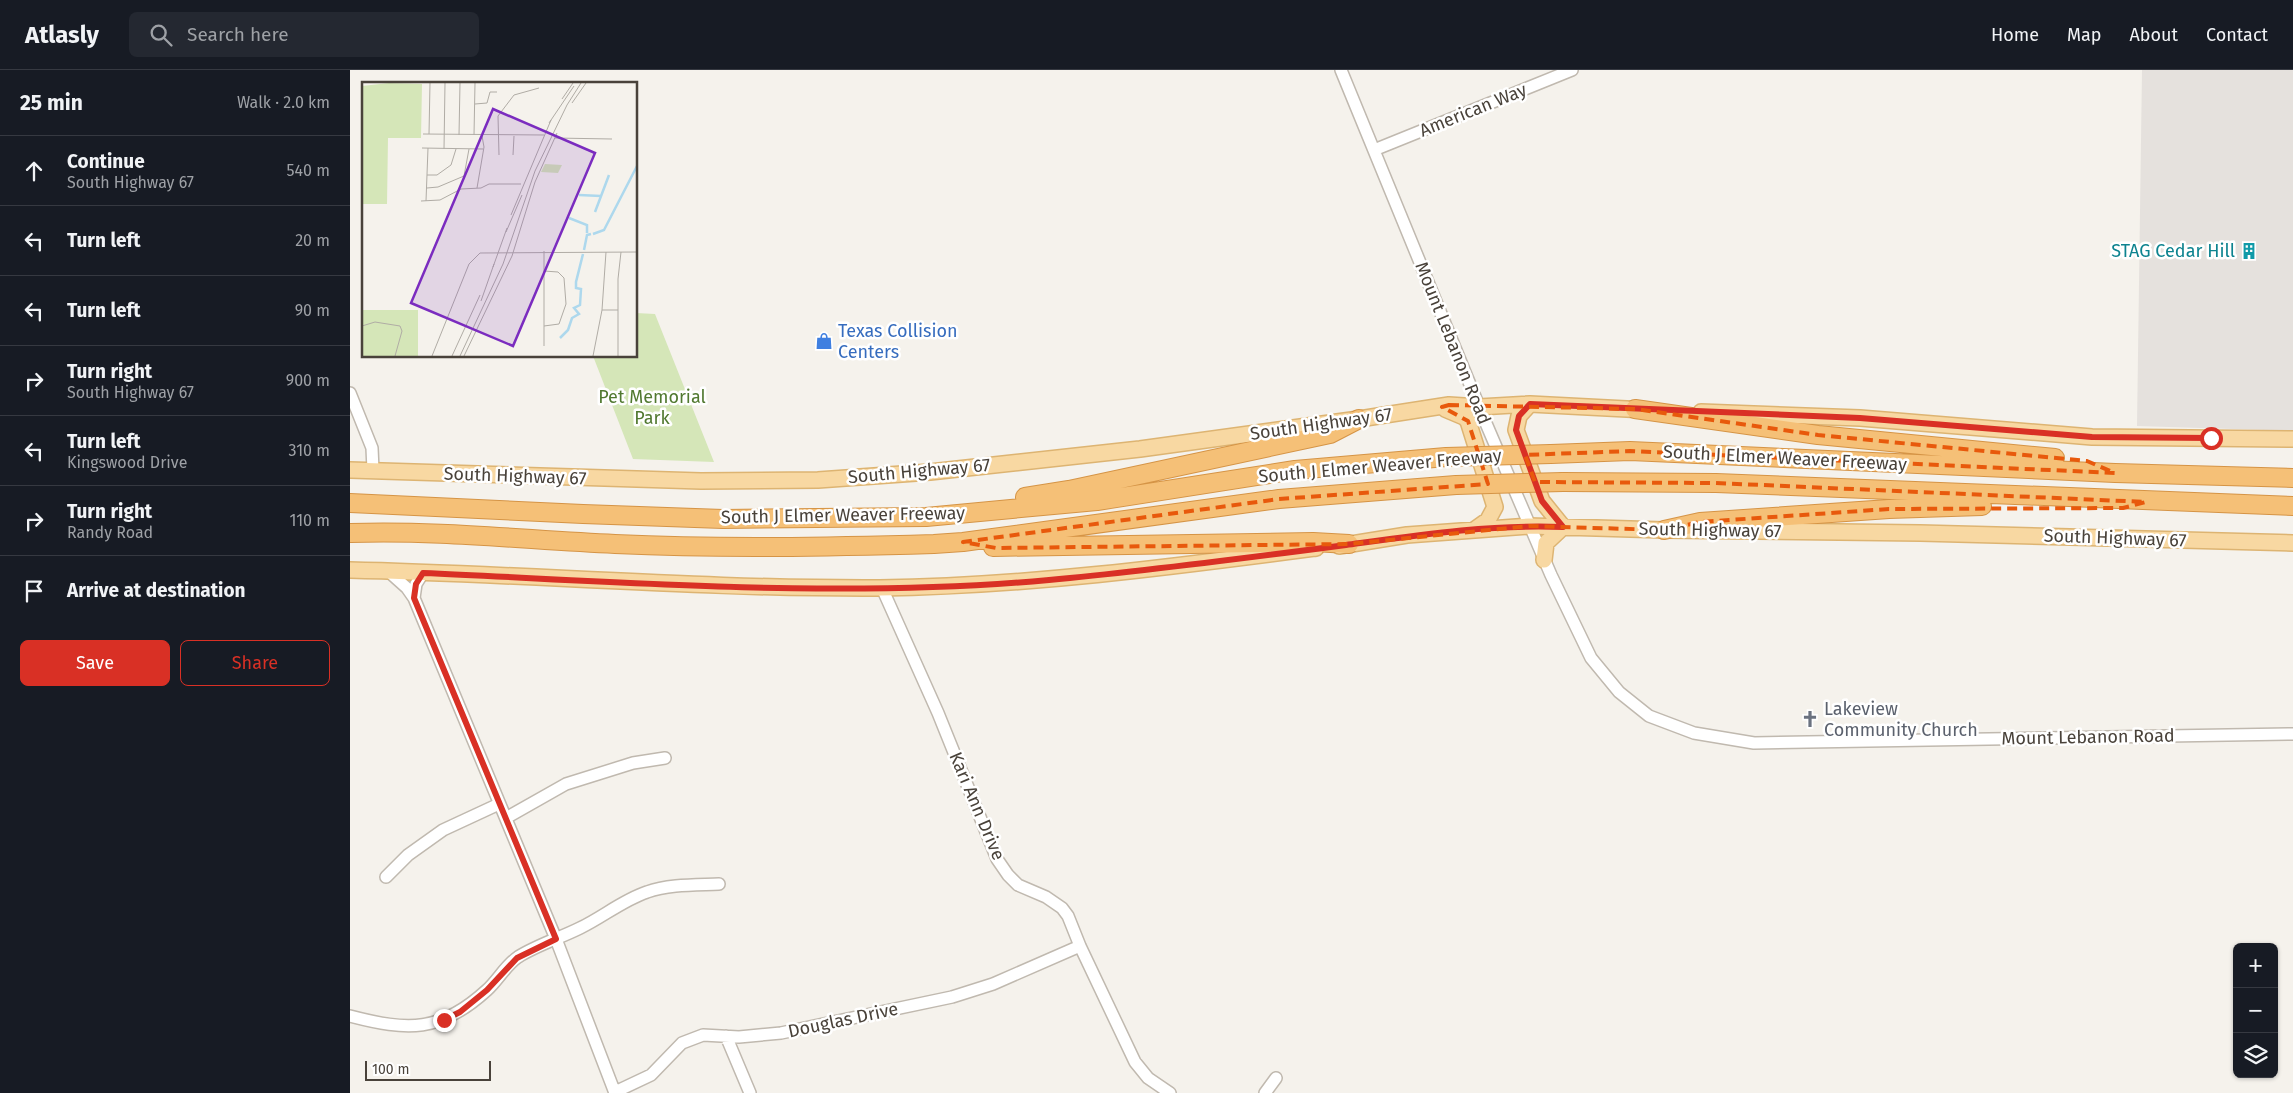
<!DOCTYPE html>
<html lang="en">
<head>
<meta charset="utf-8">
<style>
	:root { --surface:#171b24; --page:#242831; --text:#f1f3f6; --muted:#9ea1a6; --line:#363941; --accent:#d93025 }
	body { margin:0; font-family:"Fira Sans",sans-serif; background:var(--page); color:var(--text) }
	.controls { position:absolute; right:15px; bottom:15px; display:grid; overflow:hidden; border-radius:8px; box-shadow:0 1px 4px #0004 }
	.controls button { width:45px; height:45px; display:grid; place-items:center; padding:0; border:0; border-bottom:1px solid var(--line); background:var(--surface); color:var(--text); font:25px sans-serif }
	.scale { position:absolute; left:15px; bottom:12px; width:126px; box-sizing:border-box; padding-left:5px; border:2px solid #49423a; border-top:0; font-size:14px; line-height:18px; white-space:nowrap; color:#49423a; -webkit-text-stroke:4px #fff; paint-order:stroke }
	.stop { position:absolute; width:15px; height:15px; margin:-11px; border:4px solid #d93025; border-radius:50%; background:#fff }
	.stop.end { background:#d93025; border-color:#fff; box-shadow:0 1px 5px #0008 }
	.list { margin:0; padding:0; list-style:none }
	h2 { display:flex; justify-content:space-between; align-items:center; height:65px; margin:0; padding:0 20px; font-size:21px }
	h2 small { font-size:16px; font-weight:400; color:var(--muted) }
	.list li { display:grid; grid-template-columns:32px 1fr auto; gap:15px; align-items:center; box-sizing:border-box; height:70px; padding:0 20px; border-top:1px solid var(--line) }
	.list b { display:block; font-size:19px; white-space:nowrap }
	.list p { margin:0; font-size:16px; white-space:nowrap; color:var(--muted) }
	.list em { font-size:16px; font-style:normal; color:var(--muted) }
	.actions { display:flex; gap:10px; padding:15px 20px }
	.actions a { flex:1; padding:11px 0; border:1px solid var(--accent); border-radius:8px; text-align:center; font-size:18px; color:var(--accent) }
	.actions .main { background:var(--accent); color:#fff }
	.icon { flex:none; width:28px; height:28px; fill:none; stroke:currentColor; stroke-width:2; stroke-linecap:round; stroke-linejoin:round }
	.map { position:relative; flex:none; width:1943px; height:1023px; overflow:hidden }
	header { display:flex; align-items:center; gap:30px; box-sizing:border-box; height:70px; padding:0 25px; background:var(--surface); border-bottom:1px solid var(--line) }
	header strong { font-size:24px }
	nav { display:flex; gap:28px; margin-inline-start:auto; font-size:18px }
	.search { width:350px; height:45px; background:var(--page); display:flex; align-items:center; gap:12px; box-sizing:border-box; padding:0 18px; border-radius:8px; color:var(--muted); font-size:19px }
	main { display:flex }
	aside { flex:1; background:var(--surface) }
	.map>svg:first-child { display:block }
	.industrial { fill:#e5e1dd }
	.green { fill:#d5e6b8 }
	.lines { fill:none; stroke-linecap:round; stroke-linejoin:round }
	.minor-casing { stroke:#c0b9af; stroke-width:14 }
	.major-casing { stroke:#ddb472; stroke-width:18 }
	.highway-casing { stroke:#d59446; stroke-width:20 }
	.minor { stroke:#fff; stroke-width:11 }
	.major { stroke:#f8d8a2; stroke-width:15 }
	.highway { stroke:#f5c077; stroke-width:18 }
	.highway-bridge-casing { stroke:#d59446; stroke-width:20; stroke-linecap:butt }
	.highway-bridge { stroke:#f5c077; stroke-width:18 }
	.route { stroke:#d93025; stroke-width:6 }
	.marked { fill:none; stroke:#e8590c; stroke-width:4; stroke-dasharray:10 6; stroke-linejoin:round }
	.labels { text-anchor:middle; stroke-width:5; stroke-linejoin:round; paint-order:stroke }
	.street-label { font-size:18px; fill:#49423a; stroke:#fff }
	.culture-label { font-size:18px; fill:#0d838f; stroke:#fff; text-anchor:end }
	.shop-label { font-size:18px; fill:#366cbe; stroke:#fff; text-anchor:start }
	.park-label { font-size:18px; fill:#517930; stroke:#fff }
	.worship-label { font-size:18px; fill:#5b616d; stroke:#fff; text-anchor:start }
	.inset-river { fill:none; stroke:#add8ed; stroke-width:2.5 }
	.inset-road { fill:none; stroke:#b0aca5; stroke-width:1 }
	.view { fill:#7b2cbf; fill-opacity:0.15; stroke:#7b2cbf; stroke-width:2.5 }
	.inset-edge { fill:none; stroke:#49423a; stroke-width:2.5 }
</style>
</head>
<body>
<header>
<strong>Atlasly</strong>
<div class="search"><svg class="icon" aria-label="search" viewBox="0 0 24 24"><circle cx="10" cy="10" r="6"/><path d="M15 15l6 6"/></svg>Search here</div>
<nav><a>Home</a><a>Map</a><a>About</a><a>Contact</a></nav>
</header>
<main>
<aside>
<h2>25 min<small>Walk · 2.0 km</small></h2>
<ul class="list">
<li><svg class="icon" aria-label="ahead" viewBox="0 0 24 24"><path d="M12 20V5M6 11l6-6 6 6"/></svg><div><b>Continue</b><p>South Highway 67</p></div><em>540 m</em></li>
<li><svg class="icon" aria-label="left" viewBox="0 0 24 24"><path d="M17 20v-9H6M10 6l-5 5 5 5"/></svg><div><b>Turn left</b></div><em>20 m</em></li>
<li><svg class="icon" aria-label="left" viewBox="0 0 24 24"><path d="M17 20v-9H6M10 6l-5 5 5 5"/></svg><div><b>Turn left</b></div><em>90 m</em></li>
<li><svg class="icon" aria-label="right" viewBox="0 0 24 24"><path d="M7 20v-9h11M14 6l5 5-5 5"/></svg><div><b>Turn right</b><p>South Highway 67</p></div><em>900 m</em></li>
<li><svg class="icon" aria-label="left" viewBox="0 0 24 24"><path d="M17 20v-9H6M10 6l-5 5 5 5"/></svg><div><b>Turn left</b><p>Kingswood Drive</p></div><em>310 m</em></li>
<li><svg class="icon" aria-label="right" viewBox="0 0 24 24"><path d="M7 20v-9h11M14 6l5 5-5 5"/></svg><div><b>Turn right</b><p>Randy Road</p></div><em>110 m</em></li>
<li><svg class="icon" aria-label="arrive" viewBox="0 0 24 24"><path d="M6 21V4h12l-3 4 3 4H6"/></svg><div><b>Arrive at destination</b></div></li>
</ul>
<div class="actions"><a class="main">Save</a><a>Share</a></div>
</aside>
<div class="map">
<svg width="1943" height="1023" viewBox="0 0 1943 1023">
	<rect width="100%" height="100%" fill="#f5f2ec"/>
	<path class="industrial" d="M 1792,0 L 1943,0 L 1943,361 L 1787,356 Z"/>
	<path class="green" d="M 286,243 L 305,244 L 364,392 L 283,389 L 243,286 L 286,286 Z"/>
	<g class="lines">
		<g class="minor-casing">
			<path id="minor" d="M 991,0 L 1135,351 L 1201,505 L 1241,588 L 1269,622 L 1299,646 L 1344,663 L 1404,673 L 1943,664
				M 1024,80 L 1222,0
				M 0,323 L 22,378 L 23,400
				M 38,501 L 57,518 L 64,528 L 206,869 L 265,1023
				M 532,518 L 588,643 L 647,789 L 658,805 L 668,815 L 696,827 L 712,838 L 718,846 L 730,876 L 785,992 L 798,1008 L 820,1023
				M 64,528 L 66,514 L 73,503
				M 156,748 L 216,714 L 283,693 L 315,688
				M 36,807 L 58,785 L 93,760 L 149,734
				M 0,946 C 58,961 90,963 137,920 C 148,910 156,895 168,887 C 187,875 210,868 230,858 C 253,847 273,830 297,822 C 319,814 346,815 369,814
				M 376,966 L 400,1023
				M 265,1022 L 301,1005 L 332,973 L 353,965 L 389,967 L 431,963 L 602,927 L 643,914 L 730,876
				M 915,1023 L 926,1008"/>
		</g>
		<g class="major-casing">
			<path id="major" d="M 1180,334 L 1169,346 L 1166,360 L 1192,431 L 1213,457 L 1196,473 L 1194,490
				M 1095,339 L 1114,347 L 1118,351 L 1145,437 L 1138,450 L 1124,460
				M 1351,342 L 1510,348 L 1742,367 L 1943,369
				M 0,400 L 351,411 L 468,410 L 580,402 L 790,379 L 1009,349 L 1099,335 L 1129,337 L 1180,334 L 1296,340
				M 989,476 L 1057,465 L 1179,456 L 1314,460 L 1570,463 L 1943,473
				M 0,500 C 177,504 353,519 530,518 C 677,516 821,497 966,478"/>
		</g>
		<g class="highway-casing">
			<path id="highway" d="M 1285,339 L 1468,365 L 1705,388
				M 1201,384 L 1280,381 L 1765,403 L 1943,408
				M 1213,412 L 1366,413 L 1943,436
				M 675,427 L 719,420 L 980,364 L 1009,349
				M 0,433 L 233,444 L 373,449 L 576,447 L 747,431 L 945,400 L 1096,387
				M 1314,460 L 1350,452 L 1539,439 L 1632,436
				M 0,463 C 88,460 177,470 265,474 C 372,479 478,477 584,474 L 613,472 L 929,429 L 1106,415
				M 643,477 L 963,472 L 999,474"/>
		</g>
		<use href="#minor" class="minor"/>
		<use href="#major" class="major"/>
		<use href="#highway" class="highway"/>
		<g class="highway-bridge-casing">
			<path id="highway-bridge" d="M 1096,387 L 1201,384
				M 1106,415 L 1213,412"/>
		</g>
		<use href="#highway-bridge" class="highway-bridge"/>
	</g>
	<g class="lines">
		<path class="route" d="M 94,950 L 110,942 L 137,920 L 167,888 L 206,869 L 64,528 L 66,514 L 73,503 C 281,512 491,529 699,510 C 798,501 897,488 996,475 C 1068,465 1140,454 1213,457 L 1192,431 L 1166,360 L 1169,346 L 1180,334 L 1510,348 L 1742,367 L 1861,368"/>
	</g>
	<path class="marked" d="M 1099,335 L 1285,339 L 1468,365 L 1737,391 L 1765,403 L 1280,381 L 1175,385 L 1185,412 L 1366,413 L 1796,432 L 1773,438 L 1539,439 L 1350,452 L 1314,460 L 1179,456 L 999,474 L 646,478 L 613,472 L 929,429 L 1138,414 L 1118,351 L 1092,337 Z"/>
	<defs>
		<g id="building-bare" transform="scale(1.35)"><path d="M-4-6H4V6H1V3H-1V6H-4ZM-2.5-4.3h1.7v1.8h-1.7ZM.8-4.3h1.7v1.8H.8ZM-2.5-1h1.7V.8h-1.7ZM.8-1h1.7V.8H.8Z" fill="#0f9aa8" stroke="#fff" stroke-width="2.5" paint-order="stroke"/></g>
		<g id="shop-bare" transform="scale(1.35)"><path d="M-5-2.5h2.3a2.7 3.5 0 0 1 5.4 0H5L5.5 6h-11ZM-1.5-2.5h3a1.5 2.3 0 0 0-3 0Z" fill="#3f7fe0" stroke="#fff" stroke-width="2.5" paint-order="stroke"/></g>
		<g id="church-bare" transform="scale(1.35)"><path d="M-1.2-6h2.4v3.5h3.3v2.4h-3.3V6h-2.4V-.1h-3.3v-2.4h3.3Z" fill="#6b7280" stroke="#fff" stroke-width="2.5" paint-order="stroke"/></g>
	</defs>
	<g fill-rule="evenodd">
		<use href="#building-bare" x="1899" y="181"/>
		<use href="#shop-bare" x="474" y="271"/>
		<use href="#church-bare" x="1460" y="649"/>
	</g>
	<g class="labels">
		<g class="street-label">
			<text transform="translate(1123 40) rotate(-22)" y="6">American Way</text>
			<text transform="translate(1103 273) rotate(68)" y="6">Mount Lebanon Road</text>
			<text transform="translate(971 354) rotate(-8)" y="6">South Highway 67</text>
			<text transform="translate(1435 388) rotate(3)" y="6">South J Elmer Weaver Freeway</text>
			<text transform="translate(1030 396) rotate(-5)" y="6">South J Elmer Weaver Freeway</text>
			<text transform="translate(569 401) rotate(-5)" y="6">South Highway 67</text>
			<text transform="translate(165 406) rotate(2)" y="6">South Highway 67</text>
			<text transform="translate(493 445) rotate(-1)" y="6">South J Elmer Weaver Freeway</text>
			<text transform="translate(1360 460) rotate(1)" y="6">South Highway 67</text>
			<text transform="translate(1765 468) rotate(2)" y="6">South Highway 67</text>
			<text transform="translate(1738 667) rotate(-1)" y="6">Mount Lebanon Road</text>
			<text transform="translate(627 736) rotate(67)" y="6">Kari Ann Drive</text>
			<text transform="translate(493 950) rotate(-12)" y="6">Douglas Drive</text>
		</g>
		<g class="culture-label">
			<text x="1885" y="187">STAG Cedar Hill</text>
		</g>
		<g class="shop-label">
			<text x="488" y="267">Texas Collision<tspan x="488" dy="21">Centers</tspan></text>
		</g>
		<g class="park-label">
			<text x="302" y="333">Pet Memorial<tspan x="302" dy="21">Park</tspan></text>
		</g>
		<g class="worship-label">
			<text x="1474" y="645">Lakeview<tspan x="1474" dy="21">Community Church</tspan></text>
		</g>
	</g>
	<g transform="translate(12 12)">
		<rect width="275" height="275" fill="#f5f2ec"/>
		<path d="M 27,1 L 60,2 L 59,56 L 26,56 L 25,122 L 0,122 L 0,4 ZM 183,82 L 200,83 L 196,91 L 179,90 ZM 0,228 L 56,228 L 56,274 L 0,274 Z" fill="#d5e6b8"/>
		<path class="inset-river" d="M 217,113 L 239,114M 233,130 L 247,93M 207,136 L 225,143 L 225,151M 231,152 L 242,148 L 275,84M 222,168 L 225,153 L 229,152M 198,256 L 206,248 L 210,236 L 217,232 L 212,226 L 218,223 L 219,207 L 214,206 L 214,200 L 221,172"/>
		<path class="inset-road" d="M 200,17 L 211,1M 210,21 L 224,1M 113,22 L 125,21 L 128,10 L 135,10M 187,41 L 212,4M 61,52 L 182,53M 67,52 L 68,1M 97,53 L 98,1M 112,53 L 113,1M 193,56 L 250,57M 60,66 L 121,67M 82,67 L 83,1M 137,73 L 136,34 L 152,13 L 177,6M 151,73 L 152,54M 65,93 L 75,93 L 89,83 L 94,67M 65,106 L 76,105 L 102,94 L 107,67M 115,106 L 122,65 L 120,54M 59,119 L 78,118 L 99,107 L 119,106 L 127,102 L 159,102M 64,119 L 66,66M 149,133 L 189,38M 144,150 L 160,113M 131,185 L 145,146M 119,219 L 132,182M 240,228 L 256,228M 0,244 L 13,240 L 38,244 L 40,249 L 33,274M 182,244 L 197,242 L 204,222 L 202,196 L 196,190 L 182,189M 182,264 L 182,169M 70,274 L 107,182 L 118,171 L 275,170M 90,274 L 118,213M 98,274 L 141,182 L 173,89 L 205,23 L 219,1M 102,274 L 150,174 L 173,100 L 195,51M 231,274 L 240,228 L 244,170M 256,274 L 256,197 L 259,170"/>
		<path class="view" d="M 131,27 L 233,71 L 151,264 L 49,221 Z"/>
		<rect width="275" height="275" class="inset-edge"/>
	</g>
</svg>
<div class="controls">
<button>+</button>
<button>−</button>
<button><svg class="icon" aria-label="layers" viewBox="0 0 24 24"><path d="M12 4l9 5-9 5-9-5zM3 14l9 5 9-5"/></svg></button>
</div>
<div class="scale">100 m</div>
<div class="stop" style="left:1861px;top:368px"></div>
<div class="stop end" style="left:94px;top:950px"></div>
</div>
</main>
</body>
</html>
